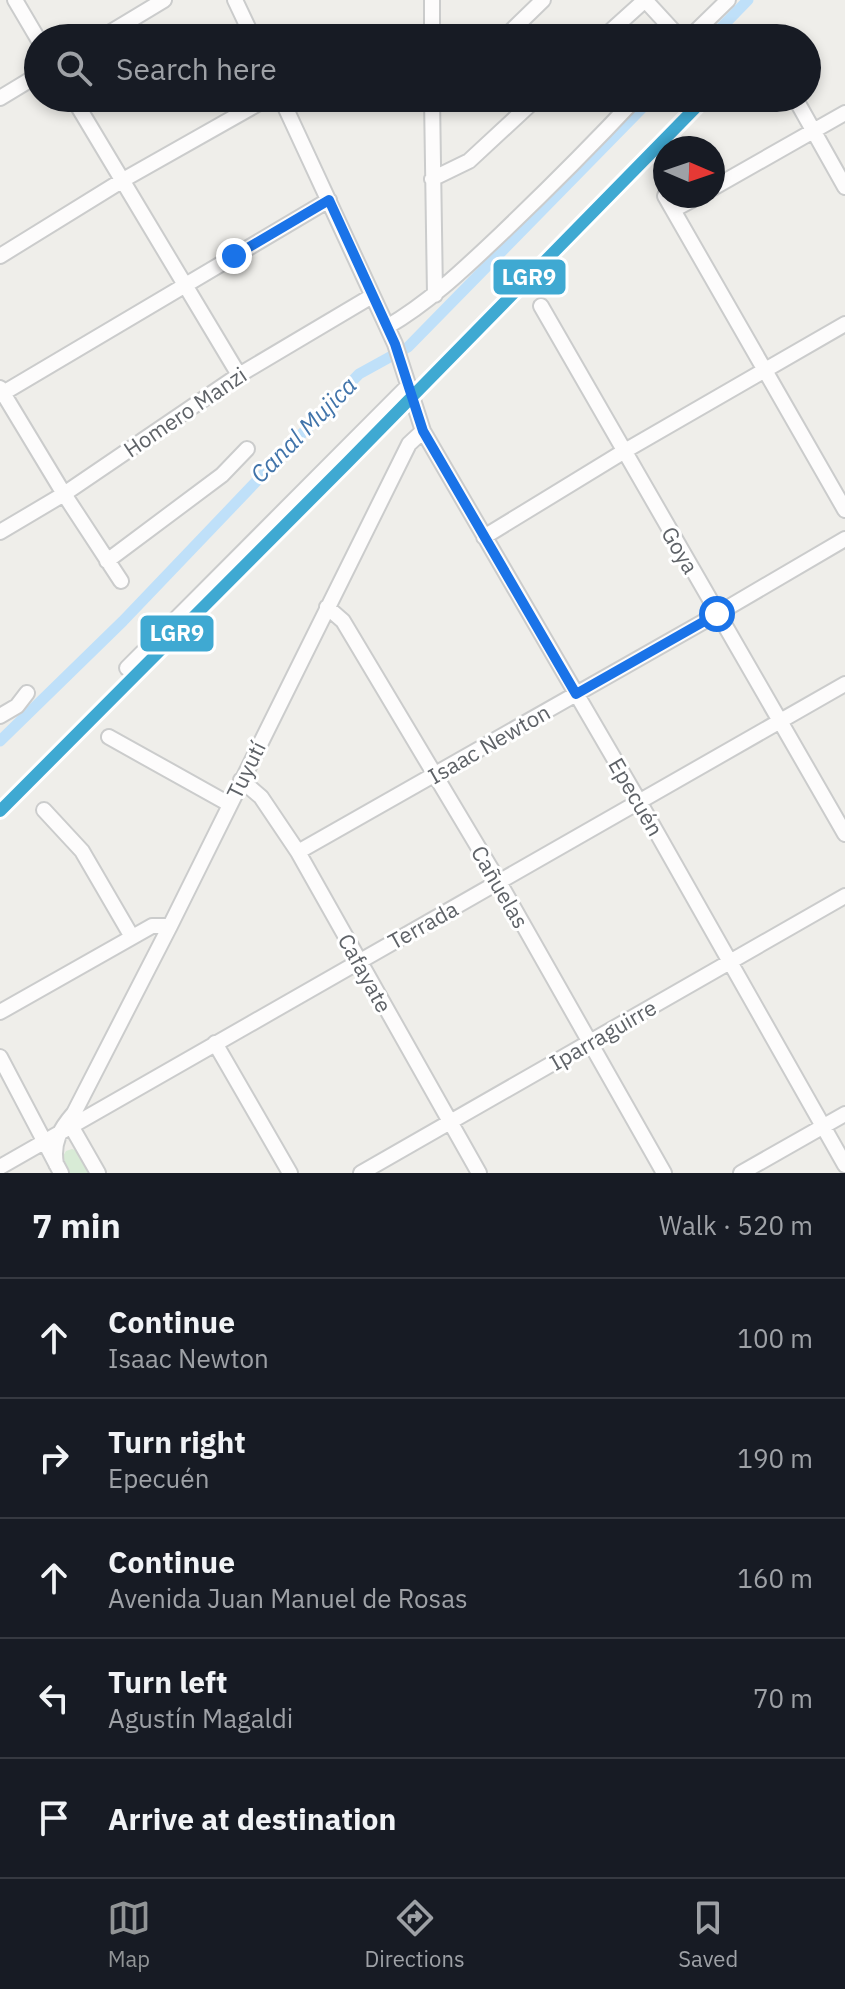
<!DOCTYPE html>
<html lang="en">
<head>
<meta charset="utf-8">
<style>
	:root { --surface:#171b24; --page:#20242c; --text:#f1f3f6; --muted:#9ea1a6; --line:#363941; --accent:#919496 }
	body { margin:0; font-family:"IBM Plex Sans",sans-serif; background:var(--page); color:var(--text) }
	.compass { position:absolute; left:653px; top:136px; width:72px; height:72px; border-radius:50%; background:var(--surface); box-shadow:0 4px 12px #0003; rotate:92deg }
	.stop { position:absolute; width:24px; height:24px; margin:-18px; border:6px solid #1a73e8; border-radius:50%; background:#fff }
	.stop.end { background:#1a73e8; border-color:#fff; box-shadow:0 2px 8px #0008 }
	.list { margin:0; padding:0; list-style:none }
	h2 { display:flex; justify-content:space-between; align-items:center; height:104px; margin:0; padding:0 32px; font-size:34px }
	h2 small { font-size:26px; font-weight:400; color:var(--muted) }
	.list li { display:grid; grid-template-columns:52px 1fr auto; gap:24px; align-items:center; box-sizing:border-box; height:120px; padding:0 32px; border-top:2px solid var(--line) }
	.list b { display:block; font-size:30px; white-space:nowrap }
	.list p { margin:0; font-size:26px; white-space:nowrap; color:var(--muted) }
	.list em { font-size:26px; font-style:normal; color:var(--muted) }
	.icon { flex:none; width:44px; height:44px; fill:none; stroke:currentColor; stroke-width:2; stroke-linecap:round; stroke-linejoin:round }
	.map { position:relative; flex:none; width:845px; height:1173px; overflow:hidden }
	.search { position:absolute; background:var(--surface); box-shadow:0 4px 12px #0003; left:24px; right:24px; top:24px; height:88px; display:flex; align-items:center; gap:20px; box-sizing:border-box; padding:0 28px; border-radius:44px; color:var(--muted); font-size:30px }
	.sheet { height:704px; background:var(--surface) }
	nav { display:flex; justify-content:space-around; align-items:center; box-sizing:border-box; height:112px; border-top:2px solid var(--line); background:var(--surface); font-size:22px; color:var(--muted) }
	nav a { display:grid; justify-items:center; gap:4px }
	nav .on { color:var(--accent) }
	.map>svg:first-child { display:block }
	.green { fill:#d8ebd6 }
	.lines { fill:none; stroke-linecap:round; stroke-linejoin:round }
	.canal { stroke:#bfe0f9; stroke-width:11 }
	.minor-casing { stroke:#cbcccc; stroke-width:18 }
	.minor { stroke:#fdfcfc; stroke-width:14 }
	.rail-1-casing { stroke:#fff; stroke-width:18 }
	.rail-1 { stroke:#3fa9d2; stroke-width:12 }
	.route { stroke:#1a73e8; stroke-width:10 }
	.labels { text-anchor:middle; stroke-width:6; stroke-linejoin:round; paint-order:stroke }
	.street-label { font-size:22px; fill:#5f6368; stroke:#fff }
	.water-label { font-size:24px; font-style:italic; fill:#4174aa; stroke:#fff }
	.line-badge { stroke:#fff; stroke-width:3 }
	.badge-label { font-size:22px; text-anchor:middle; font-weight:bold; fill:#fff }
</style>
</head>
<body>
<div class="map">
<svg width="845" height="1173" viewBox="0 0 845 1173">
	<rect width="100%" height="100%" fill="#efeeea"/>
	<path class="green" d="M 72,1149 L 78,1151 L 92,1173 L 69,1173 L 63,1156 L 66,1151 Z"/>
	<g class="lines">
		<path class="canal" d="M 711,38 L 748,0
			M 0,741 L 123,621 L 359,374 L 408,347 L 652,98"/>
		<g class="minor-casing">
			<path id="minor" d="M 15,0 L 38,39
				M 235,0 L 253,38
				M 432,0 L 432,38
				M 645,0 L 680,38
				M 101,38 L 164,0
				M 504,38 L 543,0
				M 603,38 L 645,0
				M 689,38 L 728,0
				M 0,98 L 38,75
				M 73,98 L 239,375
				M 281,98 L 395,344 L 423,431 L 640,803 L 845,1165
				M 432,98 L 435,295
				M 795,98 L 845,187
				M 432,179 L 469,161 L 537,98
				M 713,188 L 845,113
				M 665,196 L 845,510
				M 673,210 L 699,196
				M 0,256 L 123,180 L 268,98
				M 541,306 L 845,834
				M 387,327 C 430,302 465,268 501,234 C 547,190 592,145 636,98
				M 0,388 L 64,494 L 121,581
				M 0,395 L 329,200
				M 0,532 L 64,494 L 239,375 L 372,296
				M 484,537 L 623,452 L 845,324
				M 107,561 L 222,475 L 247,449
				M 327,607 L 343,621 L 499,882 L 664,1173
				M 127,668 L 409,385
				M 0,716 L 17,706 L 27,693
				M 109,737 L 229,804
				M 241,780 L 261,797 L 298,852 L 479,1173
				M 44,810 L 82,851 L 132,937
				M 298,852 L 717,614 L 845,539
				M 0,1012 L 152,926 L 170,926
				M 215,1043 L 290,1173
				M 0,1057 L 61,1173
				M 73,1116 L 74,1131 L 98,1173
				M 56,1164 C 52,1143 60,1129 74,1113 L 170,926 L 409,444 L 423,431
				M 0,1167 L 845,684
				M 361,1173 L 845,896
				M 741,1173 L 845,1114"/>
		</g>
		<use href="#minor" class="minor"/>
		<g class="rail-1-casing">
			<path id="rail-1" d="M 0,811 L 348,462 L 705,98"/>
		</g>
		<use href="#rail-1" class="rail-1"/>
	</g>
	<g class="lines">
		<path class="route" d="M 234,256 L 329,200 L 395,344 L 423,431 L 576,694 L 717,614"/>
	</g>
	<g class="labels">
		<g class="street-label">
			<text transform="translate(185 412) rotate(-34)" y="8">Homero Manzi</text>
			<text transform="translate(680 550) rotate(60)" y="8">Goya</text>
			<text transform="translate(489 744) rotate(-30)" y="8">Isaac Newton</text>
			<text transform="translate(246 770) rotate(-64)" y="8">Tuyutí</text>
			<text transform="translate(636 797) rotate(60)" y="8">Epecuén</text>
			<text transform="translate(500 887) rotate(60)" y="8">Cañuelas</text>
			<text transform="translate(423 925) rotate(-29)" y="8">Terrada</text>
			<text transform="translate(365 973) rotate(61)" y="8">Cafayate</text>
			<text transform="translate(603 1035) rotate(-30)" y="8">Iparraguirre</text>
		</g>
		<g class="water-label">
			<text transform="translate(304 430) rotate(-45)" y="8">Canal Mujica</text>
		</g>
	</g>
	<g class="line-badge">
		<rect x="492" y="258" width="75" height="38" rx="8" fill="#3fa9d2"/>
		<rect x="139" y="614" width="76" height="39" rx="8" fill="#3fa9d2"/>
	</g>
	<g class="badge-label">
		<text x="529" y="285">LGR9</text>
		<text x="177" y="641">LGR9</text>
	</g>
</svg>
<svg class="compass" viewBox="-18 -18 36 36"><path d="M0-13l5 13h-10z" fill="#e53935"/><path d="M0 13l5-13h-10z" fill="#9ea1a6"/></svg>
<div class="stop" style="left:717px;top:614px"></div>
<div class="stop end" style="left:234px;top:256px"></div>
<div class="search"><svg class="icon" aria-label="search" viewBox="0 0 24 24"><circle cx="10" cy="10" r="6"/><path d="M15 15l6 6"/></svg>Search here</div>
</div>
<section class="sheet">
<h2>7 min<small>Walk · 520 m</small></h2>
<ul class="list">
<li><svg class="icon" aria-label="ahead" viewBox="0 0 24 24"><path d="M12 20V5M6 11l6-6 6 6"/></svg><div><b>Continue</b><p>Isaac Newton</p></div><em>100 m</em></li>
<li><svg class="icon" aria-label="right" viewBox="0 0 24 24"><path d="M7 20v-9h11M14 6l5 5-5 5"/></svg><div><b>Turn right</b><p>Epecuén</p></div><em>190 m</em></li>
<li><svg class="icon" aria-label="ahead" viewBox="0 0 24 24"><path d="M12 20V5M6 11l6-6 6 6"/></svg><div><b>Continue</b><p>Avenida Juan Manuel de Rosas</p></div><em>160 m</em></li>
<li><svg class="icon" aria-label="left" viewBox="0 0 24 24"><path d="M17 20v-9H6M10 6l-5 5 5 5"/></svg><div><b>Turn left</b><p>Agustín Magaldi</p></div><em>70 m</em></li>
<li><svg class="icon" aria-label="arrive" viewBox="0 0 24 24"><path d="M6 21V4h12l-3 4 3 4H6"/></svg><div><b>Arrive at destination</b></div></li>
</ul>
</section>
<nav>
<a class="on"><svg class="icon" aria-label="map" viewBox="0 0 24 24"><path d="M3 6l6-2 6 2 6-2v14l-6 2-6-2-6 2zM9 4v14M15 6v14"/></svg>Map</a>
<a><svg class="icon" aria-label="directions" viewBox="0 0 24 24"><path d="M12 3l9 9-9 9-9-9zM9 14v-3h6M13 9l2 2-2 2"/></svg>Directions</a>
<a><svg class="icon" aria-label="saved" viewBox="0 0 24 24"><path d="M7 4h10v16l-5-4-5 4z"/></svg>Saved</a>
</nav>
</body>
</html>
